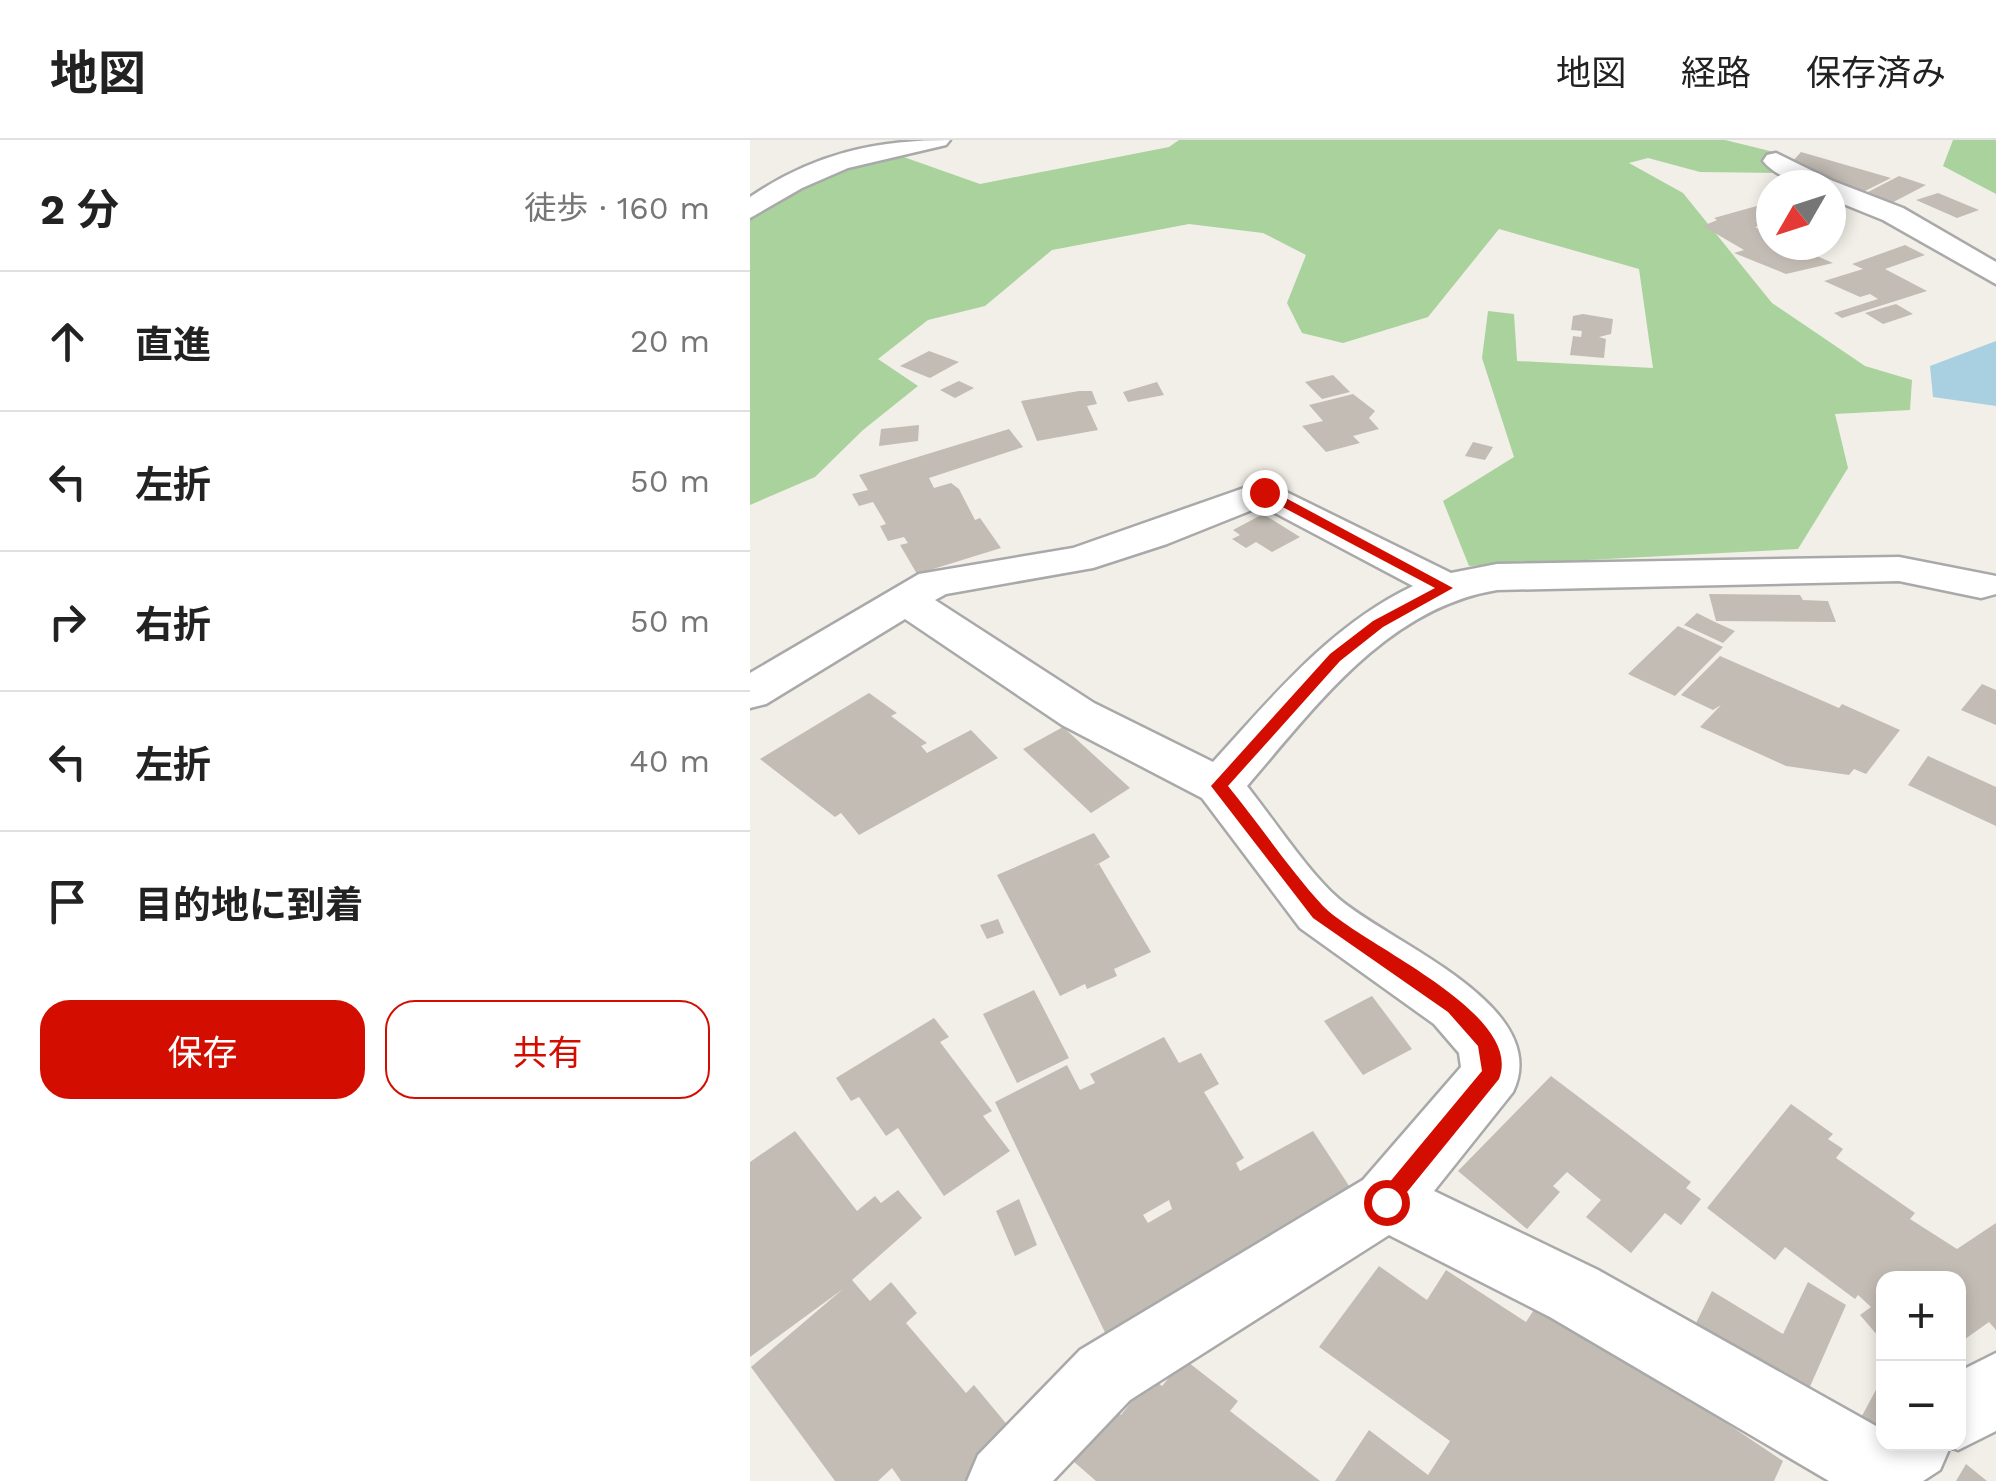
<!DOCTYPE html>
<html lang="ja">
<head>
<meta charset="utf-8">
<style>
	:root { --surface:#fff; --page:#f2f2f2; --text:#222; --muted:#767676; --line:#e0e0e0; --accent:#d30e00 }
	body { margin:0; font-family:"Work Sans","Noto Sans JP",sans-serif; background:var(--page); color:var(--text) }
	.controls { position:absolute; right:30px; bottom:30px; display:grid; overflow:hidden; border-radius:20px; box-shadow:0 5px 15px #0003 }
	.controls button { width:90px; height:90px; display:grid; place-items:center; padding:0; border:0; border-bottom:2px solid var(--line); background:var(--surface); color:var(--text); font:50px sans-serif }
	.compass { position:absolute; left:1006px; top:30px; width:90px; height:90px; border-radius:50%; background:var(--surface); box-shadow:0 5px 15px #0003; rotate:231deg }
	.stop { position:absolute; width:30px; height:30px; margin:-22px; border:8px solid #d30e00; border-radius:50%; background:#fff }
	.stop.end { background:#d30e00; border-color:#fff; box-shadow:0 2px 10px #0008 }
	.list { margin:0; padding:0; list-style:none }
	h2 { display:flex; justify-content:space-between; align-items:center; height:130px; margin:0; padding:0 40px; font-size:42px }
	h2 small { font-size:32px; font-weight:400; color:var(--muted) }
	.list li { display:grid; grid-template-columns:65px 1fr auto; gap:30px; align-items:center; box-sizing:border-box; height:140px; padding:0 40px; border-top:2px solid var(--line) }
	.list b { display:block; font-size:38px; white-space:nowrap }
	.list em { font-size:32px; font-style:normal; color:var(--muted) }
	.actions { display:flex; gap:20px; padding:30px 40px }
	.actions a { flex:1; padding:22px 0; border:2px solid var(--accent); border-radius:30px; text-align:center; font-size:35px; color:var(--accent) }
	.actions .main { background:var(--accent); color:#fff }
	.icon { flex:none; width:55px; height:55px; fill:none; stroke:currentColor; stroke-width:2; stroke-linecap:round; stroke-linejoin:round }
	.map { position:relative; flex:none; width:1246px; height:1341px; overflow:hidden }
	header { display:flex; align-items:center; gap:60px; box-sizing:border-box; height:140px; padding:0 50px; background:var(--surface); border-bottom:2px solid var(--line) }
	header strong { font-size:48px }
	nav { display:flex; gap:55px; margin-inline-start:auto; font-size:35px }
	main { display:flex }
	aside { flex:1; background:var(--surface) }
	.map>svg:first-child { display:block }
	.forest { fill:#a9d29d }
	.water { fill:#a8d0e0 }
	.building { fill:#c3bcb4; fill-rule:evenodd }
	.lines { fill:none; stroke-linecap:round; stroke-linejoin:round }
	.minor-casing { stroke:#a9a9a9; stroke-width:5 }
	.minor { fill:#fff; fill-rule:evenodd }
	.route { fill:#d30e00 }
</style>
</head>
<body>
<header>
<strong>地図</strong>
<nav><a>地図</a><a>経路</a><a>保存済み</a></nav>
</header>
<main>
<aside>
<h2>2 分<small>徒歩 · 160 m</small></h2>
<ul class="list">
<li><svg class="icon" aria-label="ahead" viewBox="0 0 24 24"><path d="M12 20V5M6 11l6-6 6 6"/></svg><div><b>直進</b></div><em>20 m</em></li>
<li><svg class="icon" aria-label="left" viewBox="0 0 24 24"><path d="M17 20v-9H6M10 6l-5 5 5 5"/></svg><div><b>左折</b></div><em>50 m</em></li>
<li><svg class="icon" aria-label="right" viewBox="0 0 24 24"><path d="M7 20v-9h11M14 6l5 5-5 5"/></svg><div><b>右折</b></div><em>50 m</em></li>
<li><svg class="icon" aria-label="left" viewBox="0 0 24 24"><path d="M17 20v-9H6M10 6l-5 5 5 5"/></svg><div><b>左折</b></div><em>40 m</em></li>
<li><svg class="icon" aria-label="arrive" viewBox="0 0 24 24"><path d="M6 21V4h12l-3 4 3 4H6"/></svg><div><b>目的地に到着</b></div></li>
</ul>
<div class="actions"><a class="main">保存</a><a>共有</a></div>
</aside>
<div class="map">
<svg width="1246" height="1341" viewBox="0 0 1246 1341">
	<rect width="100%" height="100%" fill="#f2efe8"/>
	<path class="forest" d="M 429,0 L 975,0 L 1024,12 L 1035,33 L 950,32 L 898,18 L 879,23 L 933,53 L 1022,163 L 1115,226 L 1162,240 L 1160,270 L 1085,274 L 1098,328 L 1048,409 L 719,426 L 693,361 L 764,317 L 732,218 L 738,171 L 764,174 L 767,221 L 903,228 L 889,129 L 749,89 L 678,177 L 593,203 L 552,193 L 537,163 L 556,115 L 513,93 L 439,84 L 302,110 L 235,166 L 178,180 L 128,219 L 168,246 L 113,290 L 65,337 L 0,365 L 0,75 L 64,39 L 148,15 L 230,44 L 419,7 Z
		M 1203,0 L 1246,0 L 1246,54 L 1193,26 Z"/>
	<path class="water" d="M 1246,201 L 1246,266 L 1183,257 L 1180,226 Z"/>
	<path class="building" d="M 1051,12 L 1141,38 L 1113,52 L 1116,53 L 1149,36 L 1176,45 L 1132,68 L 1089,47 L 1095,44 L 1083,44 L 1042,22 Z
		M 1188,53 L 1229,70 L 1207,78 L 1166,60 Z
		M 1021,62 L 1021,82 L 1005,87 L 1021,95 L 1021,105 L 1041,105 L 1083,123 L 1036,134 L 984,113 L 994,110 L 953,86 L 967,80 L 964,78 Z
		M 1155,105 L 1175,115 L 1135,129 L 1177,151 L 1092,178 L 1084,173 L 1128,159 L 1120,154 L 1110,157 L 1074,141 L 1113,129 L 1102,124 Z
		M 1146,164 L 1163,174 L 1133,184 L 1115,173 Z
		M 833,174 L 863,179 L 861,194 L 849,197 L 856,199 L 854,218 L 820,215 L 823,196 L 831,197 L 832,191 L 821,190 L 823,176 Z
		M 179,211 L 209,222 L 180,238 L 150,226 Z
		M 583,235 L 600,252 L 572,259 L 555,242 Z
		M 209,241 L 224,248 L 205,258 L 190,250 Z
		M 407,242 L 414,255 L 378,262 L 373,252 Z
		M 329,251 L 342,251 L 347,264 L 337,266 L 348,290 L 287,301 L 271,261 Z
		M 603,254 L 625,271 L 619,278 L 629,289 L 603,296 L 610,303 L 576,312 L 552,286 L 573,281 L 559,265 Z
		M 169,285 L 168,301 L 129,306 L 131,289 Z
		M 259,289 L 273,307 L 179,338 L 184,348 L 201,343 L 209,349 L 225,380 L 230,378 L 251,408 L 167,434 L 150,405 L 158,403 L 154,397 L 138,401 L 130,386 L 136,384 L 123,362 L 109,366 L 102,354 L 118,350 L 109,335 Z
		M 723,302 L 743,307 L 735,320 L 715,316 Z
		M 513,374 L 550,397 L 522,412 L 506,402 L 496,408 L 482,399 L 490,395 L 483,390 Z
		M 959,454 L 1050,455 L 1053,460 L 1078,461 L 1086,482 L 966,481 Z
		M 947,473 L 967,483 L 985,491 L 973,503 L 934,485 Z
		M 928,486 L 973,507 L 925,556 L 878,534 Z
		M 970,516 L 1089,568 L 1092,564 L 1150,590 L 1116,634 L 1104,629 L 1099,635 L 1036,626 L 950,587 L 971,565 L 963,570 L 931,555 Z
		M 1232,544 L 1246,550 L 1246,585 L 1211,570 Z
		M 119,553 L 147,573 L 141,576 L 177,603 L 171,606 L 177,613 L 221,590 L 248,618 L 109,695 L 91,673 L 85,677 L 10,619 Z
		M 313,587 L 380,648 L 341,673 L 273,609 Z
		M 1178,616 L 1246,647 L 1246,686 L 1158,645 Z
		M 344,693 L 360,717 L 343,727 L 349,724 L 401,812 L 364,829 L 367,836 L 337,849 L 335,844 L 310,856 L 247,735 Z
		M 248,779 L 254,793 L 237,799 L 230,785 Z
		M 284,850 L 319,918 L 267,943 L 233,874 Z
		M 622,856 L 662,909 L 613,935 L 574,881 Z
		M 184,878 L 199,897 L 190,902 L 242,971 L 233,976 L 260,1011 L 194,1056 L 148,988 L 136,996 L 109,957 L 101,961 L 86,938 Z
		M 414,897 L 429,923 L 451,913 L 469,944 L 454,952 L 494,1018 L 486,1023 L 490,1031 L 563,991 L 607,1058 L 360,1203 L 245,962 L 317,925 L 330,950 L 345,943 L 340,934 ZM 419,1060 L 422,1069 L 398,1083 L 393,1075 Z
		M 801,936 L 941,1042 L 936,1048 L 951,1059 L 931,1085 L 915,1073 L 881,1113 L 836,1077 L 851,1060 L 817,1032 L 803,1046 L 810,1052 L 777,1089 L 708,1031 Z
		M 1041,964 L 1083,994 L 1078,999 L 1093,1009 L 1086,1018 L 1165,1073 L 1160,1079 L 1207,1109 L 1246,1083 L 1246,1190 L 1239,1182 L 1208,1204 L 1208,1138 L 1134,1138 L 1134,1203 L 1110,1175 L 1121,1167 L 1108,1155 L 1105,1159 L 1035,1107 L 1025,1120 L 957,1068 Z
		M 45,991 L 107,1071 L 125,1056 L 131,1063 L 148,1050 L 172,1078 L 102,1140 L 120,1161 L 141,1142 L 167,1173 L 156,1183 L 216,1253 L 224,1245 L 274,1305 L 237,1341 L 151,1341 L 142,1328 L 128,1341 L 85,1341 L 1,1227 L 93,1149 L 0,1217 L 0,1022 Z
		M 269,1059 L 287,1105 L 265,1116 L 246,1071 Z
		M 629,1126 L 677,1160 L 696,1130 L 776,1182 L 791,1159 L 1033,1321 L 1024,1341 L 585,1341 L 619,1290 L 678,1335 L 700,1301 L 569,1207 Z
		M 1058,1142 L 1096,1165 L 1047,1276 L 935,1205 L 962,1151 L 1033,1194 Z
		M 434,1219 L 488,1261 L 480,1271 L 570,1341 L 346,1341 L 323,1321 L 364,1269 L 371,1275 L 401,1237 L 412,1246 Z
		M 1127,1248 L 1134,1253 L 1134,1285 L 1107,1285 Z
		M 1216,1324 L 1237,1341 L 1206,1341 Z"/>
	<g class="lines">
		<g class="minor-casing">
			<path id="minor" d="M 200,0 L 196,5 L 98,28 L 52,48 L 0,78 L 0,57 C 63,14 125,0 200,0 Z
				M 1026,13 L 1083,41 L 1153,68 L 1246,122 L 1246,144 L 1133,80 L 1081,59 L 1081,45 C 1056,45 1030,41 1013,21 L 1017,15 Z
				M 514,341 L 701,433 L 747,424 L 1149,417 L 1246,436 L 1246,454 L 1231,458 L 1149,441 L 747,450 C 637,468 566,566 497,646 C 524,680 558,732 589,759 C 640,803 804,866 763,952 L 684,1051 L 848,1130 L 1126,1286 L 1134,1281 L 1134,1304 L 1208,1304 L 1208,1232 L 1246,1213 L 1246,1291 L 1208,1310 L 1200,1307 L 1190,1330 L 1173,1341 L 1079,1341 L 800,1177 L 639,1095 L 380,1260 L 303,1341 L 217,1341 L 228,1315 L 330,1210 L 613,1040 L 711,927 L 709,913 L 684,884 L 550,788 L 452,658 L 312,585 L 155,479 L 16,564 L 0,568 L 0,533 L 169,434 L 323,408 ZM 512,366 L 663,446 C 581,485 523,556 463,622 L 344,563 L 185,460 L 196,454 L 343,428 L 417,404 Z"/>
		</g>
		<use href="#minor" class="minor"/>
	</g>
	<path class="route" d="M 510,349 L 519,349 L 703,448 L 633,487 L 590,521 L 478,646 C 510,685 539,729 573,766 C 611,805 775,872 749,939 L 644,1068 L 636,1071 L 629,1068 L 626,1062 L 629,1055 L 732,931 L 728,906 L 698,872 L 563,778 L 461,646 L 580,514 L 623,481 L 685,448 L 510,355 Z"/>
</svg>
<div class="controls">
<button>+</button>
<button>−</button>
</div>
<svg class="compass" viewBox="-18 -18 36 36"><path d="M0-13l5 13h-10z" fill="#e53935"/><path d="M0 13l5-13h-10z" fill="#767676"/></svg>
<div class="stop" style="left:636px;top:1062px"></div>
<div class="stop end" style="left:514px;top:352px"></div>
</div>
</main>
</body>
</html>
